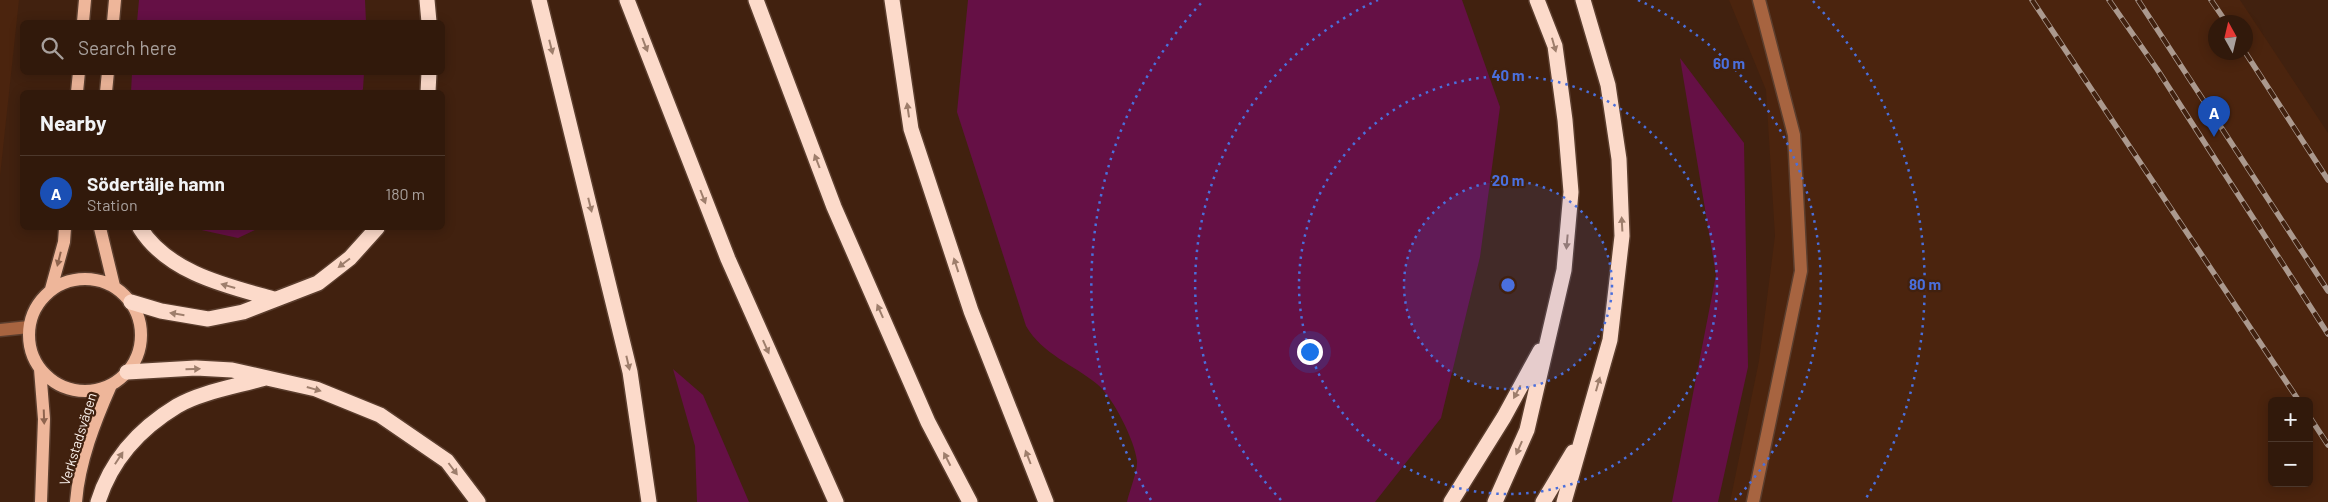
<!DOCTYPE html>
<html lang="en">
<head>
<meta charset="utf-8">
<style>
	:root { --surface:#31190b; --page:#392214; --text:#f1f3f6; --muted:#a8a09d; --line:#4c382c; --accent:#2563eb }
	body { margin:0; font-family:Barlow,sans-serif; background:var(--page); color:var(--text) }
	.controls { position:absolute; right:15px; bottom:15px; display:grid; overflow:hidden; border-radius:8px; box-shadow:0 2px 12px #0003 }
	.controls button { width:45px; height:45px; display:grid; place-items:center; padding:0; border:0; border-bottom:1px solid var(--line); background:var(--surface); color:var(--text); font:25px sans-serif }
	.compass { position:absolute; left:2208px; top:15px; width:45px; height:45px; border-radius:50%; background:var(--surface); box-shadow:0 2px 12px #0003; rotate:352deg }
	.you { position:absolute; left:1309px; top:351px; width:18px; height:18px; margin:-12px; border:4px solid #fff; border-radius:50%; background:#1a73e8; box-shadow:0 0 0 8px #1a73e833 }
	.badge { display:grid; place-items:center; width:32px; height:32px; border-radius:50%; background:var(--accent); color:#fff; font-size:16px; font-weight:700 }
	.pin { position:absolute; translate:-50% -41px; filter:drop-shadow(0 1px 2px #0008) }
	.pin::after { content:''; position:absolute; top:26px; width:18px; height:15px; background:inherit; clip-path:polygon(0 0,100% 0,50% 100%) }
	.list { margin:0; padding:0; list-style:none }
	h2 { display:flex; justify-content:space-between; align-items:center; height:65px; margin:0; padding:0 20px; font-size:21px }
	h2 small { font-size:16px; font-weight:400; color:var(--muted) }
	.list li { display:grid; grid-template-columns:32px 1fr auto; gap:15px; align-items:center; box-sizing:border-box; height:75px; padding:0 20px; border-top:1px solid var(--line) }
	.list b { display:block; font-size:19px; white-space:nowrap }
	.list p { margin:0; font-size:16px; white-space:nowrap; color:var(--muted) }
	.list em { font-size:16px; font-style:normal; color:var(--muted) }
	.icon { flex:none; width:28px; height:28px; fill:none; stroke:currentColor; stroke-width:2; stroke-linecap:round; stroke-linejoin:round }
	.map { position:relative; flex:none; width:2328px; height:502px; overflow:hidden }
	.search { position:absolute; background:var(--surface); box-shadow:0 2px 12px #0003; left:20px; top:20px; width:425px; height:55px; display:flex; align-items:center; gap:12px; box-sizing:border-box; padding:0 18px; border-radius:8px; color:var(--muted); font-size:19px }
	.panel { position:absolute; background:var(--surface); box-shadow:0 2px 12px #0003; left:20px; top:90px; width:425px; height:140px; border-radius:8px }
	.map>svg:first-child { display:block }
	.built { fill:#4b240e; fill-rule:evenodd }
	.green { fill:#651045 }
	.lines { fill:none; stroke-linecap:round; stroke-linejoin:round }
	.minor-casing { stroke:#5b3e2e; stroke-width:15 }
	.major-casing { stroke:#5b3e2e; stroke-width:15 }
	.highway-casing { stroke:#5b3e2e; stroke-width:18 }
	.minor { stroke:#a76440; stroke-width:12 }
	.major { stroke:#eeb69a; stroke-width:12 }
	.highway { stroke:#fcdaca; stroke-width:15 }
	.rail-casing { stroke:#ab998e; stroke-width:5.5 }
	.rail { stroke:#41210f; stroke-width:4; stroke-dasharray:11; stroke-linecap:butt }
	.oneway { fill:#9e7e6c }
	.oneway2 { fill:#8f644e }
	.ring { fill:none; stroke:#4a6fdc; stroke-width:2.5; stroke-dasharray:2.5 5 }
	.labels { text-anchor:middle; stroke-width:4.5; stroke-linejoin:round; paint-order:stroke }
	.street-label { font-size:14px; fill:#fcf3ee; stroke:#41210f }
	.centre { fill:#4a6fdc; stroke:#41210f; stroke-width:2.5 }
	.ring-label { font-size:15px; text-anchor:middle; font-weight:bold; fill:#4a6fdc; stroke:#41210f; stroke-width:4.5; stroke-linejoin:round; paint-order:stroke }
</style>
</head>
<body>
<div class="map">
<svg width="2328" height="502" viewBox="0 0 2328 502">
	<rect width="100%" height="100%" fill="#41210f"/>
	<path class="built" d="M 0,0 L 19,0 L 0,176 Z
		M 1729,0 L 2240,0 L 2328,133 L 2328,502 L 1730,502 L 1759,361 L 1775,236 L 1766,90 ZM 2216,22 L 2246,22 L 2246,52 L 2216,52 ZM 2272,401 L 2309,401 L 2309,483 L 2272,483 Z"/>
	<path class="green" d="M 139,0 L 365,0 L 366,22 L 137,22 Z
		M 968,0 L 1462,0 L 1500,107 L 1480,257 L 1441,418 L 1375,502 L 1127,502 C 1129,492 1138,470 1137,461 C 1135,441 1113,397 1097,384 C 1074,365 1042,354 1026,326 L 957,112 Z
		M 1680,58 L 1744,143 L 1748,367 L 1718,502 L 1672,502 L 1716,275 Z
		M 132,73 L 364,72 L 364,73 L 363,89 L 361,92 L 131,92 Z
		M 192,228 L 259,228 L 238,238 Z
		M 673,369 L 703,395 L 749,502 L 697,502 L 695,446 Z"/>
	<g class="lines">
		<g class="minor-casing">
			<path id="minor" d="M 0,330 L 29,327
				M 1753,502 L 1801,271 L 1794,135 L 1759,0"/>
		</g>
		<g class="major-casing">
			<path id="major" d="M 83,22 L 85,0
				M 113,22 L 115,0
				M 77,92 L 79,72
				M 106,92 L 108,72
				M 100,228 L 114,286
				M29 335a56 56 0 1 1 112 0a56 56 0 1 1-112 0Z
				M 51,289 L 64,242 L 65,228
				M 40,369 L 44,419 L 41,502
				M 76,502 C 79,462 95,421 111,385"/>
		</g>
		<g class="highway-casing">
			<path id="highway" d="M 427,0 L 429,22
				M 539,0 L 630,372 L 649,502
				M 627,0 L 728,259 L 836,502
				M 756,0 L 834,207 L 928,422 L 970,502
				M 892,0 L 911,129 L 971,311 L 1046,502
				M 428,92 L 429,72
				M 140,228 C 168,273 227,286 274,299
				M 131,302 L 161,311 L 208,319 L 243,312 L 318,283 L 350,258 L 377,228
				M 127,372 L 196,368 L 232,370 L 316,389 L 380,415 L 447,461 L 478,502
				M 98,502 C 111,460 139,429 177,406 C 201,392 238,386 265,378
				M 1451,502 L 1504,417 L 1540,351
				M 1495,502 L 1527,430 L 1564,270 L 1571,192 L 1565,120 L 1555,46 L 1537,0
				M 1543,502 L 1573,452
				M 1564,502 L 1610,340 L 1622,236 L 1619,159 L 1608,85 L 1583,0"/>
		</g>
		<use href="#minor" class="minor"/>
		<use href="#major" class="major"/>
		<use href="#highway" class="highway"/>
		<g class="rail-casing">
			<path id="rail" d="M 2032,0 L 2299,401
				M 2109,0 L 2157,69 L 2328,334
				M 2138,0 L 2328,291
				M 2211,0 L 2226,22
				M 2245,52 L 2328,180
				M 2309,416 L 2328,445"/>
		</g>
		<use href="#rail" class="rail"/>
	</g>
	<defs><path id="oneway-solid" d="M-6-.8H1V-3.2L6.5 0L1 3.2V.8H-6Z" transform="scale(1.25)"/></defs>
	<g class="oneway">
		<use href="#oneway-solid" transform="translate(645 45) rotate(69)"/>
		<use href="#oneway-solid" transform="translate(1554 45) rotate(74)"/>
		<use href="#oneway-solid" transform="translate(551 47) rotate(76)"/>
		<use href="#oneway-solid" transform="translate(908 110) rotate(-98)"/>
		<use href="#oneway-solid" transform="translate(817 161) rotate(-111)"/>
		<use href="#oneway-solid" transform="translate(703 197) rotate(69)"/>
		<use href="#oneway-solid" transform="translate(590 205) rotate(76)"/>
		<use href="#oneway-solid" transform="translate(1622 224) rotate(-93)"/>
		<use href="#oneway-solid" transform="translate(1567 242) rotate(95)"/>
		<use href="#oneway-solid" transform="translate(344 263) rotate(143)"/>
		<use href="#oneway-solid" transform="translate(956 265) rotate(-108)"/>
		<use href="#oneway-solid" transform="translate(228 286) rotate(-164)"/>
		<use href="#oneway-solid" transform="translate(880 311) rotate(-114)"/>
		<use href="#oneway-solid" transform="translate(177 314) rotate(-171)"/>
		<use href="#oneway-solid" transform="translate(766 347) rotate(66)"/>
		<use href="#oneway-solid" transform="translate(628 363) rotate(77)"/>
		<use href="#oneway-solid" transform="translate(193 369) rotate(-2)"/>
		<use href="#oneway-solid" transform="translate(1598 384) rotate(-74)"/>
		<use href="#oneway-solid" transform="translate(314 389) rotate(16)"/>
		<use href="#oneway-solid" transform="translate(1517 392) rotate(118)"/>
		<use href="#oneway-solid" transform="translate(1519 448) rotate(114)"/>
		<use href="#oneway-solid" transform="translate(1028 457) rotate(-111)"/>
		<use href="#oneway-solid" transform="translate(119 458) rotate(-57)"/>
		<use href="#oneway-solid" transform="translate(947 459) rotate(-117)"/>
		<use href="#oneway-solid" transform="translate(453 469) rotate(53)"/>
	</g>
	<g class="oneway2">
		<use href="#oneway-solid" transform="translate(59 259) rotate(104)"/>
		<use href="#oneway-solid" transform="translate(44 417) rotate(88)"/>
	</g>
	<circle cx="1508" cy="285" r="104" fill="#4a6fdc" fill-opacity=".12"/>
	<g class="ring">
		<circle cx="1508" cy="285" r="104"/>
		<circle cx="1508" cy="285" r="209"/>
		<path d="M1281 500A313 313 0 0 1 1378 0M1638 0A313 313 0 0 1 1735 500"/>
		<path d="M1151 500A417 417 0 0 1 1203 1M1813 1A417 417 0 0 1 1865 500"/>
	</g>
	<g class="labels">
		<g class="street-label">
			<text transform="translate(78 439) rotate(-73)" y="5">Verkstadsvägen</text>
		</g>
	</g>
	<circle cx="1508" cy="285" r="8" class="centre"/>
	<g class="ring-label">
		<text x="1729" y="69">60 m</text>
		<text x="1508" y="81">40 m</text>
		<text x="1508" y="186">20 m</text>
		<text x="1925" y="290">80 m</text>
	</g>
</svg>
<div class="controls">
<button>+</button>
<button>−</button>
</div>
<svg class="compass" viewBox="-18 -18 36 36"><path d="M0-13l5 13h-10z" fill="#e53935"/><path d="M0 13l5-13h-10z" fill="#a8a09d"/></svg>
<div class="you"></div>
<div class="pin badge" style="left:2214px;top:137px;background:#1a4fb4">A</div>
<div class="search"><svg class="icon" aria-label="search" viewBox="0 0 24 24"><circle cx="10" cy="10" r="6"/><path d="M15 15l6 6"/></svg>Search here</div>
<section class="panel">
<h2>Nearby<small></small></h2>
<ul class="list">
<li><span class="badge" style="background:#1a4fb4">A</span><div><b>Södertälje hamn</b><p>Station</p></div><em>180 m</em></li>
</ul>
</section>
</div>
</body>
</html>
